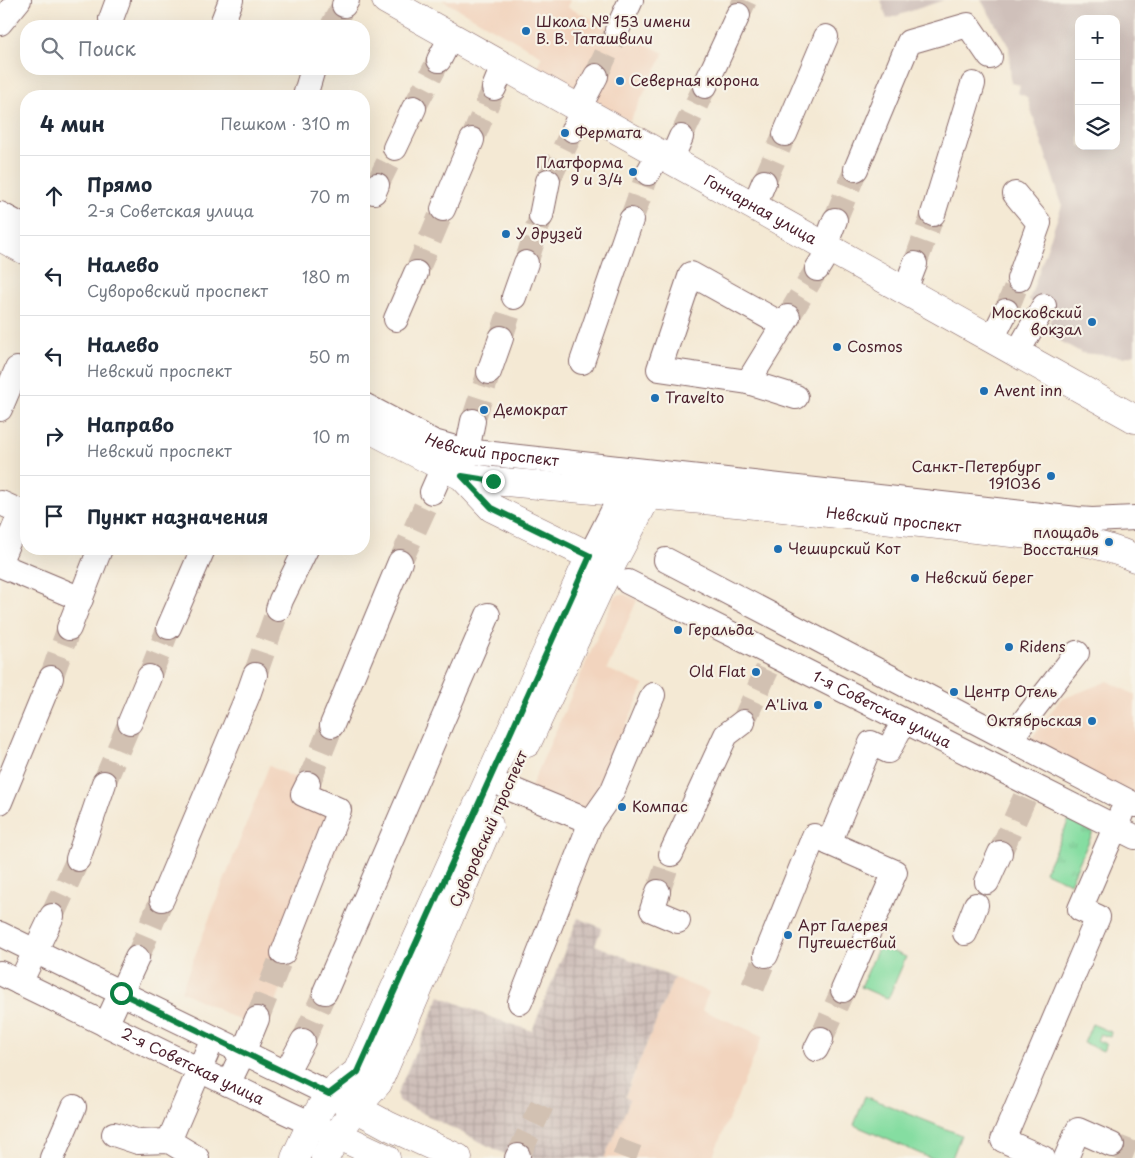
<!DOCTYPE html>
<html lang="ru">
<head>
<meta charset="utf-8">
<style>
	:root { --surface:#fff; --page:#f2f2f3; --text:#1f2937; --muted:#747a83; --line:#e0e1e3 }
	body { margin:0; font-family:"Playpen Sans",sans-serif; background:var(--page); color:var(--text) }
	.controls { position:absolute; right:15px; top:15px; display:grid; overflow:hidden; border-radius:10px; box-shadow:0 5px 20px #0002 }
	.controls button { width:45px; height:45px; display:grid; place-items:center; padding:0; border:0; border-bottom:1px solid var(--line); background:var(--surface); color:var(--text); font:25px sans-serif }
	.stop { position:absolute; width:15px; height:15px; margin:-11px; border:4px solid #0b8043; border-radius:50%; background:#fff }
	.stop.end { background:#0b8043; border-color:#fff; box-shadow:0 1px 5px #0008 }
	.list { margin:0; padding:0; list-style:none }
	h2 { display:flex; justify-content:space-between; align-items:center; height:65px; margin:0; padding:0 20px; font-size:21px }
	h2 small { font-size:16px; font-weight:400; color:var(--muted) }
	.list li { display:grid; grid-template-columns:32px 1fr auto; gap:15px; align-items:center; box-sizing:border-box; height:80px; padding:0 20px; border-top:1px solid var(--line) }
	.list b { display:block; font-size:19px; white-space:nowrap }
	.list p { margin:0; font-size:16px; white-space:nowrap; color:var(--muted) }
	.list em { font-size:16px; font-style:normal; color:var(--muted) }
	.icon { flex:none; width:28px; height:28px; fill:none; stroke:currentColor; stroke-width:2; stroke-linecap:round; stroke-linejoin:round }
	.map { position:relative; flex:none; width:1135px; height:1158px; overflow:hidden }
	.search { position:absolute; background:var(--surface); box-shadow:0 5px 20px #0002; left:20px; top:20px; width:350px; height:55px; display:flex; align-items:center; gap:12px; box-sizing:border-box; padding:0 18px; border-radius:20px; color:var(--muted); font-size:19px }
	.panel { position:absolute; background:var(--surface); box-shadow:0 5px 20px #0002; left:20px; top:90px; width:350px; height:465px; border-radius:20px }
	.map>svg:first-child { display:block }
	.built { fill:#f2d4be }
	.industrial { fill:url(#industrial-grid) }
	.railway { fill:#cfc0ba; fill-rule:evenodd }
	.grass { fill:url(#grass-tufts); stroke:#687e66 }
	.park { fill:#85dda1; stroke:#687e66 }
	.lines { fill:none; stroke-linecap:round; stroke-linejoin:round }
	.minor-tunnel { stroke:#d2c1b2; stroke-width:24; stroke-dasharray:24 12; stroke-linecap:butt }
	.minor-casing { stroke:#866666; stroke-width:26 }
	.major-casing { stroke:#866666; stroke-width:29 }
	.minor { stroke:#fff; stroke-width:24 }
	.major { stroke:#fff; stroke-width:28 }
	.route { stroke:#0b8043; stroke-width:6 }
	.poi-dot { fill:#1f6fb2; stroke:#f7f3e8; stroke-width:2 }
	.labels { text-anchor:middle; stroke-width:4.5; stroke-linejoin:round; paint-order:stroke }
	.poi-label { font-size:15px; fill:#4a1f2b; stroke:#f7f3e8; text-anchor:start }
	.street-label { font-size:15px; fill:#4a1f2b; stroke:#f7f3e8 }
</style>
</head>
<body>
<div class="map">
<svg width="1135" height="1158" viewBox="0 0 1135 1158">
	<defs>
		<pattern id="industrial-grid" width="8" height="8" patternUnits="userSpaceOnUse" patternTransform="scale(1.25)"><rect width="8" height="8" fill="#cfc0ba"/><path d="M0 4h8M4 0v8" fill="none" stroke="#b3a5a0"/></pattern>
		<pattern id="grass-tufts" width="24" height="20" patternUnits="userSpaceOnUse" patternTransform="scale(1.25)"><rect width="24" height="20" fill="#85dda1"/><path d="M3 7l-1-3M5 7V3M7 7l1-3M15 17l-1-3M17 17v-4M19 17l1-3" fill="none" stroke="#74bd8b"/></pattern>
	</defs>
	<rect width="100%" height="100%" fill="#f7f3e8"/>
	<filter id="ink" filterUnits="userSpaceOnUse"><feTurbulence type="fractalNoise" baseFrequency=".02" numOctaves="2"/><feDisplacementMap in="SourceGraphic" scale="10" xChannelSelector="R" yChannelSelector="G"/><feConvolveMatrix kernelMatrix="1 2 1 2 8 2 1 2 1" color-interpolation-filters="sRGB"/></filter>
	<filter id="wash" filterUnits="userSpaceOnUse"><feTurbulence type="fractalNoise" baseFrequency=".0096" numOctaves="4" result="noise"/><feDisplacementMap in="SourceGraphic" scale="20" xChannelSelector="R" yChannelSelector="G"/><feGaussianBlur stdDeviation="1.12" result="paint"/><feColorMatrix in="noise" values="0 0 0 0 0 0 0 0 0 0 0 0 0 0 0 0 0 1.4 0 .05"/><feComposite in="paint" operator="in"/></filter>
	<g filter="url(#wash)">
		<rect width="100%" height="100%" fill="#f4e9d4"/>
		<path class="built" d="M 442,0 L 570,0 L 567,7 L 664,53 L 630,121 L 536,68 L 542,56 Z
			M 620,594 L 624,594 L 637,600 L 607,669 L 644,685 L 588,814 L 530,789 L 615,597 Z
			M 1108,681 L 1135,695 L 1135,796 L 1030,740 L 1060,700 Z
			M 269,766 L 355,805 L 292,957 L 265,1033 L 181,991 Z
			M 674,978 L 709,992 L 702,1010 L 763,1036 L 712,1158 L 604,1158 L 615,1134 L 625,1097 Z"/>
		<path class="industrial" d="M 578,918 L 602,928 L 595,945 L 674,978 L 625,1096 L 630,1099 L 626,1110 L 604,1158 L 513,1158 L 398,1101 L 397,1094 L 440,996 L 493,1018 L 532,1031 Z"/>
		<path class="railway" d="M 881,0 L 944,0 L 887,19 Z
			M 981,0 L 1135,0 L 1135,354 L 1124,357 L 1082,353 L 1044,332 L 1055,312 L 1029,300 L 1062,205 L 1027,97 L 1018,93 L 1020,85 L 1011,83 L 1009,47 ZM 1079,19 L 1116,19 L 1116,146 L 1079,146 Z"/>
		<path class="grass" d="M 1069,820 L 1093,832 L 1070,883 L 1045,872 Z
			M 1092,1024 L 1111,1032 L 1110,1037 L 1100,1034 L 1097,1040 L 1106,1044 L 1103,1051 L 1084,1043 Z"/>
		<path class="park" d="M 879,946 L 906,957 L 888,999 L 861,987 Z
			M 865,1096 L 961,1135 L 952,1158 L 930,1158 L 854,1125 Z"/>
	</g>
	<g filter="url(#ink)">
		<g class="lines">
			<path class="minor-tunnel" d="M 738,15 L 745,0
				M 332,26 L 344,5
				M 596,76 L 617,30
				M 414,108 L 439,60
				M 681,137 L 705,86
				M 472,140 L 494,88
				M 548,181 L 573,130
				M 764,182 L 785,134
				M 377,185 L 395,148
				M 631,220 L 648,173
				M 835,220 L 856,169
				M 526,263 L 541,216
				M 915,264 L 933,214
				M 416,273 L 443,209
				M 1006,311 L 1019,279
				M 788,317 L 817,269
				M 501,338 L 514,297
				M 473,421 L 489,372
				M 400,562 L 432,492
				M 255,675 L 278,609
				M 149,677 L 169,627
				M 51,678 L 69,628
				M 743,722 L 767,670
				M 104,783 L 130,722
				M 308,784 L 332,725
				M 1000,853 L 1025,797
				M 658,892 L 671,854
				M 52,916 L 78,859
				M 137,958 L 162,899
				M 753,987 L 766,955
				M 257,1019 L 283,953
				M 821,1039 L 843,990
				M 303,1041 L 325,992
				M 1112,1145 L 1135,1154
				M 518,1156 L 542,1105
				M 624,1158 L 630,1142"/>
			<g class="minor-casing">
				<g id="minor">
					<path d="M 344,5 L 347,0"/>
					<path d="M 111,19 L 118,0"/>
					<path d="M 0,23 L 19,0"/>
					<path d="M 221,26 L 231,0"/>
					<path d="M 617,30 L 631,0"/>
					<path d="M 439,60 L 451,37"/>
					<path d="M 705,86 L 738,15"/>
					<path d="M 494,88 L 503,66"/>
					<path d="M 305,96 L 313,69"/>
					<path d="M 579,108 L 596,76"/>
					<path d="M 573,130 L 582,111"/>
					<path d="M 785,134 L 826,37"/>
					<path d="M 395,148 L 414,108"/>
					<path d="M 671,160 L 681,137"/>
					<path d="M 856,169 L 909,42 L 968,25 L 990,57"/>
					<path d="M 648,173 L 659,153"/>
					<path d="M 364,187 L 374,192 L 377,185"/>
					<path d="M 1015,194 L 1039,223 L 1019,279"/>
					<path d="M 754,206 L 764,182"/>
					<path d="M 443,209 L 472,140"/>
					<path d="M 0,214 L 26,228"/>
					<path d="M 933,214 L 973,84"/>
					<path d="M 541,216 L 548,181"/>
					<path d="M 825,246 L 835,220"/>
					<path d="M 817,269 L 830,248"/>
					<path d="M 905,290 L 915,264"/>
					<path d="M 514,297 L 526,263"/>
					<path d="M 396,319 L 416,273"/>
					<path d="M 783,325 L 691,274 L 659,369 L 748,382 L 788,317"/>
					<path d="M 992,339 L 1006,311"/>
					<path d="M 1017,353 L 1044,306"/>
					<path d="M 582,362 L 631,220"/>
					<path d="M 489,372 L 501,338"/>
					<path d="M 748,382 L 796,397"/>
					<path id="s1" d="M 364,405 L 434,442 L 466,451 L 1077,519 L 1092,520 L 1135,518"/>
					<path d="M 0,409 L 17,369"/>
					<path d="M 464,466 L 473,421"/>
					<path d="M 432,492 L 443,467"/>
					<path d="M 590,556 L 622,493 L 638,484"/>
					<path d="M 666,560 L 1135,805"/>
					<path d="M 0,561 L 21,512 L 1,503"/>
					<path d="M 0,565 L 81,599"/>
					<path id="s2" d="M 628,582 L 1135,837"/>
					<path d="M 278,609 L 281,600 L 306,549"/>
					<path d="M 169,627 L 203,549"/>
					<path d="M 69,628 L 100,549"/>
					<path d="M 130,722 L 149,677"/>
					<path d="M 332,725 L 400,562"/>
					<path d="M 1010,739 L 1077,653"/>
					<path d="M 506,787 L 591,822"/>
					<path d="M 0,802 L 51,678"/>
					<path d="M 829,843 L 895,872 L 843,990"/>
					<path d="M 671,854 L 726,735 L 743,722"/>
					<path d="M 78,859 L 104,783"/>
					<path d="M 987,882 L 1000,853"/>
					<path d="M 658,892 L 652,910 L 678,921"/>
					<path d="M 162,899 L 248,695 L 255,675"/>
					<path d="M 965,933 L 976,905"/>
					<path d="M 0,934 L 329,1094"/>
					<path d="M 283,953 L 339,810 L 303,794 L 308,784"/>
					<path d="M 766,955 L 814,836 L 829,843 L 871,743 L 888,751 L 904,721"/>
					<path id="s3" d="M 0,973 L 286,1112 L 329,1132"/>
					<path d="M 20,983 L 52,916"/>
					<path d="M 325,992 L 488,615"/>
					<path d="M 520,1002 L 591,822 L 612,792 L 653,695"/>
					<path d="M 106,1025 L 137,958"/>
					<path d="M 816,1049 L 821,1039"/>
					<path d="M 286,1073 L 303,1041"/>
					<path d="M 228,1084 L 243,1053 L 257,1019"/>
					<path d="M 114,1134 L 138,1142 L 169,1141 L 197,1158"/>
					<path d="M 169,1141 L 213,1038"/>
					<path d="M 52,1158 L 74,1107"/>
					<path d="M 517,1158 L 518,1156"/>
					<path d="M 1043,1158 L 1003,1140 L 1098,917 L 1080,909 L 1121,814"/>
					<path d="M 1066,1158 L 1078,1130 L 1112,1145"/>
				</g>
			</g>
			<g class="major-casing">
				<g id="major">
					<path id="s4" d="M 386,0 L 671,160 L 1135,419"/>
					<path d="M 0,237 L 26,251"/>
					<path id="s5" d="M 364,426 L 443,467 L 462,476 L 493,481 L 736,503 L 1074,540 C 1096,544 1115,549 1135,558"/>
					<path d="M 527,743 L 599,589 L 648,495"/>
					<path d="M 339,1099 L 389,1126 L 458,1158"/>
					<path d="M 337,1135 L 386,1158"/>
					<path d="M 295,1158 L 311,1124 L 329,1094 L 357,1072 L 590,556 L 492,508 L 462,476"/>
					<path d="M 325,1158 L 337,1135 L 356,1108 L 378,1083 L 489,825"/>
				</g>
			</g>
			<use href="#minor" class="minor"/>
			<use href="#major" class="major"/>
		</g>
	</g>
	<g class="lines" filter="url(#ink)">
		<path class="route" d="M 121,993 L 329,1094 L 358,1072 L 590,556 L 492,508 L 462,476 L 493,481"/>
	</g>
	<g class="poi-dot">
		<circle cx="526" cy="31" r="5"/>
		<circle cx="620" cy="81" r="5"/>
		<circle cx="565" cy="133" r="5"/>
		<circle cx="633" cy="172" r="5"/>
		<circle cx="506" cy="234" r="5"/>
		<circle cx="1092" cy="322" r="5"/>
		<circle cx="837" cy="347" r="5"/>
		<circle cx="984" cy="391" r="5"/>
		<circle cx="655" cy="398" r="5"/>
		<circle cx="484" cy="410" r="5"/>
		<circle cx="1051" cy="476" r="5"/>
		<circle cx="1109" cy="542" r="5"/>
		<circle cx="778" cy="549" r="5"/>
		<circle cx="915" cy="578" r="5"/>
		<circle cx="678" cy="630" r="5"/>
		<circle cx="1009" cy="647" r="5"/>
		<circle cx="756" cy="672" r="5"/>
		<circle cx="954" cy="692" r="5"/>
		<circle cx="818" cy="705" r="5"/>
		<circle cx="1092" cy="721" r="5"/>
		<circle cx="622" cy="807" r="5"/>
		<circle cx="788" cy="935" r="5"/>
	</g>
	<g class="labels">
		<g class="poi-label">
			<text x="536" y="27">Школа № 153 имени<tspan x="536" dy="17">В. В. Таташвили</tspan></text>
			<text x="630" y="86">Северная корона</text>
			<text x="575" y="138">Фермата</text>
			<text x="623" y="168" text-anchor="end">Платформа<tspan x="623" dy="17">9 и 3/4</tspan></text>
			<text x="516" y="239">У друзей</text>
			<text x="1082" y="318" text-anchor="end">Московский<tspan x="1082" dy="17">вокзал</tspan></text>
			<text x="847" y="352">Cosmos</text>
			<text x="994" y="396">Avent inn</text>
			<text x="665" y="403">Travelto</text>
			<text x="494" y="415">Демократ</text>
			<text x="1041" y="472" text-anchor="end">Санкт-Петербург<tspan x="1041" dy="17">191036</tspan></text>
			<text x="1099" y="538" text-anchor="end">площадь<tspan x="1099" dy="17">Восстания</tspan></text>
			<text x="788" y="554">Чеширский Кот</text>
			<text x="925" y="583">Невский берег</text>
			<text x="688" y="635">Геральда</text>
			<text x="1019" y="652">Ridens</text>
			<text x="746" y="677" text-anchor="end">Old Flat</text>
			<text x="964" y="697">Центр Отель</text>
			<text x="808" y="710" text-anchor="end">A'Liva</text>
			<text x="1082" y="726" text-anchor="end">Октябрьская</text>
			<text x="632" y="812">Компас</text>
			<text x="798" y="931">Арт Галерея<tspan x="798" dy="17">Путешествий</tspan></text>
		</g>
		<g class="street-label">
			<text dy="5" stroke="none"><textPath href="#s4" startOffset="429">Гончарная улица</textPath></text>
			<text dy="5" stroke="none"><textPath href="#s1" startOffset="138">Невский проспект</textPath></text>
			<text dy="5" stroke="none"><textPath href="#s5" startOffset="544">Невский проспект</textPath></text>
			<text dy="5" stroke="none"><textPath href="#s2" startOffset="284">1-я Советская улица</textPath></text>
			<text transform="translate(489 829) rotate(-66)" y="5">Суворовский проспект</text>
			<text dy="5" stroke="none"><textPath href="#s3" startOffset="214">2-я Советская улица</textPath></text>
		</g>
	</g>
</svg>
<div class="controls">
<button>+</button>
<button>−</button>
<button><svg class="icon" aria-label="layers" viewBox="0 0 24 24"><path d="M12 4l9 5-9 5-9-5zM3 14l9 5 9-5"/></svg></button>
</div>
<div class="stop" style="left:121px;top:993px"></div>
<div class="stop end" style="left:493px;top:481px"></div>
<div class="search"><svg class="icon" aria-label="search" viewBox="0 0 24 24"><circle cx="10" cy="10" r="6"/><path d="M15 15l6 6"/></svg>Поиск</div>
<section class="panel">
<h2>4 мин<small>Пешком · 310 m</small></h2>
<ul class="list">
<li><svg class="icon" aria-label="ahead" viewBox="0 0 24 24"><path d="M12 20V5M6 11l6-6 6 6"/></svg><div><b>Прямо</b><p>2-я Советская улица</p></div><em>70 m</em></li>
<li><svg class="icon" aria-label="left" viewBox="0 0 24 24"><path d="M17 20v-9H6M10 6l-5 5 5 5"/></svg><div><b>Налево</b><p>Суворовский проспект</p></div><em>180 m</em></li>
<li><svg class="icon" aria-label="left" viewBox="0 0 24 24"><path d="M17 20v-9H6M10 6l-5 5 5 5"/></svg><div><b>Налево</b><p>Невский проспект</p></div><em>50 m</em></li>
<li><svg class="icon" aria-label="right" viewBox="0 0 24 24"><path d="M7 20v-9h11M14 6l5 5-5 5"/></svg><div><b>Направо</b><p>Невский проспект</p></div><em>10 m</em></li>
<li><svg class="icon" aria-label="arrive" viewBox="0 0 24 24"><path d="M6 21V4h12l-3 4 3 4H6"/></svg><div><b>Пункт назначения</b></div></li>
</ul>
</section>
</div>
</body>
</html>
